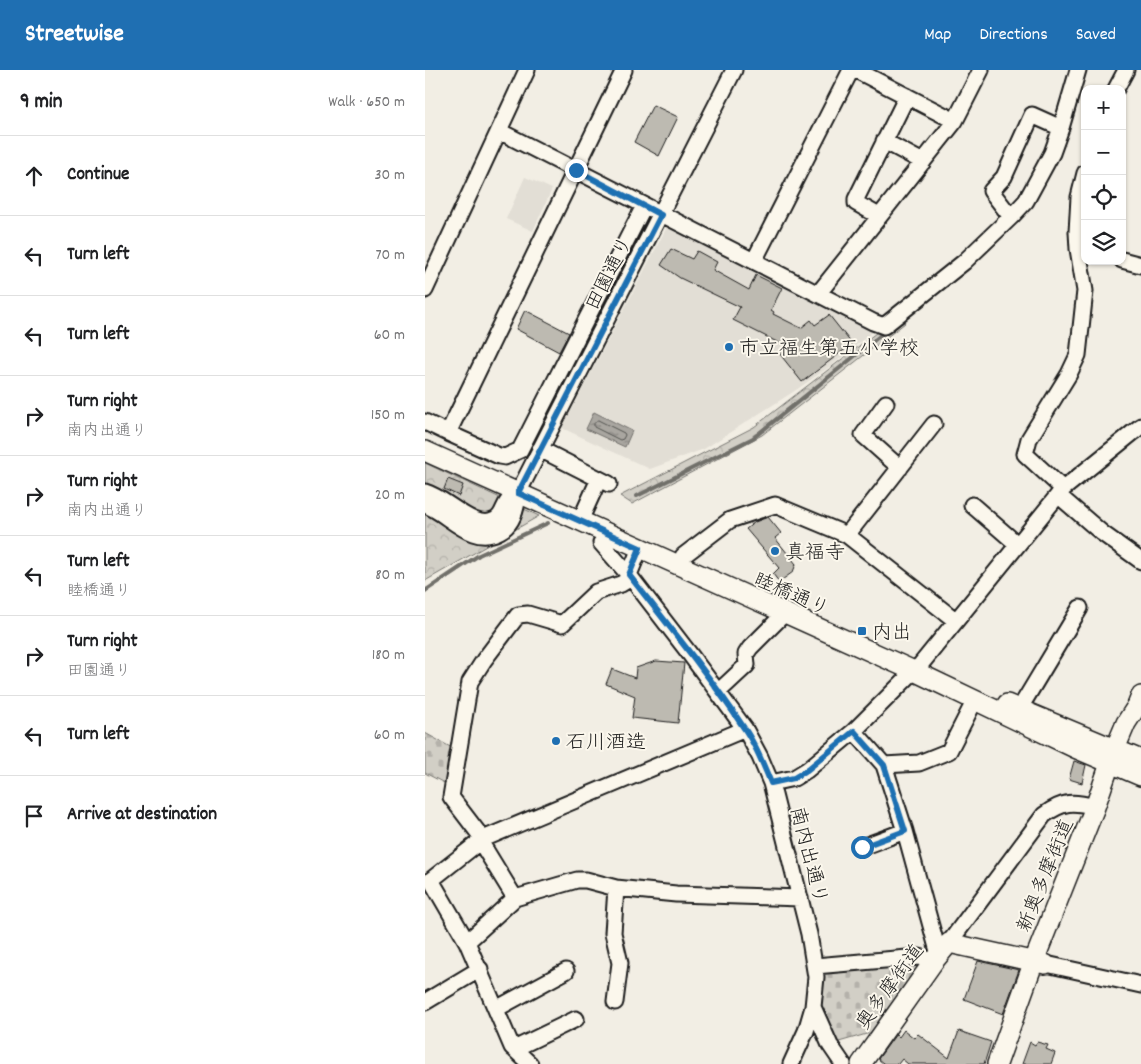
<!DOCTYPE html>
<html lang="en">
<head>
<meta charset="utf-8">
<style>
	:root { --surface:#fff; --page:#f6f6f6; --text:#202124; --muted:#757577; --line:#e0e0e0; --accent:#1f6fb2 }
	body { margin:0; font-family:Dekko,"Klee One",sans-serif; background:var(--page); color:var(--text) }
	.controls { position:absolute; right:15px; top:15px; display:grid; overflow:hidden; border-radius:10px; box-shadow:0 1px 4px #0004 }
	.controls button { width:45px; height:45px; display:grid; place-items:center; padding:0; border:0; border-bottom:1px solid var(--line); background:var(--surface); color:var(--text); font:25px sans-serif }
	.stop { position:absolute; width:15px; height:15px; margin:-11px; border:4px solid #1f6fb2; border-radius:50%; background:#fff }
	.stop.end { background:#1f6fb2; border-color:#fff; box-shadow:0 1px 5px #0008 }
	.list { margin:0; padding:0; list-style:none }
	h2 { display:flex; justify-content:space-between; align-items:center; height:65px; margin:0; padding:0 20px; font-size:21px }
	h2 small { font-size:16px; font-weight:400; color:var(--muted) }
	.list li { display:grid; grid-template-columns:32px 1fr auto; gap:15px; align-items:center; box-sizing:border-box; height:80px; padding:0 20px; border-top:1px solid var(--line) }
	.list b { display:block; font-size:19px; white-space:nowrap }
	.list p { margin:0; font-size:16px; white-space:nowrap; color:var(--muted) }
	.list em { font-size:16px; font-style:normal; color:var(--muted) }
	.icon { flex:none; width:28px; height:28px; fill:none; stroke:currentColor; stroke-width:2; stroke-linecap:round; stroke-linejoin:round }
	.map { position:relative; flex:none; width:716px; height:994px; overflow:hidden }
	header { display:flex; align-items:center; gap:30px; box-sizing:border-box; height:70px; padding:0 25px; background:var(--accent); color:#fff }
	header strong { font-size:24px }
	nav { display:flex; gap:28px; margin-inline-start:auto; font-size:18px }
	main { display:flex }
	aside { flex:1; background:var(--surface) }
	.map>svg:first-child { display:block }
	.built { fill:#e2ded5 }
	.cemetery { fill:url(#cemetery-stones); stroke:#777671 }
	.park { fill:url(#park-crowns); stroke:#777671 }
	.water { fill:url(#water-ripples); stroke:#716f6b }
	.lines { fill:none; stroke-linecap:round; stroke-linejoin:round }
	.shore { stroke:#545351; stroke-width:1 }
	.stream { stroke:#716f6b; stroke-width:4 }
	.building { fill:#bdbab1; stroke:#1c1c1c }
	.minor-casing { stroke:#1c1c1c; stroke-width:19 }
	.major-casing { stroke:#1c1c1c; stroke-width:22 }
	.minor { stroke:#fbf7ec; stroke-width:15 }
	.major { stroke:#fbf7ec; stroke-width:19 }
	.route { stroke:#1f6fb2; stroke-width:6 }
	.poi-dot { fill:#1f6fb2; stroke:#fbf7ec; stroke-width:2 }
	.labels { text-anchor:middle; stroke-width:4; stroke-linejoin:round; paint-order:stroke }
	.street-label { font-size:20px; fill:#1c1c1c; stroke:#fbf7ec }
	.poi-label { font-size:20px; fill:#1c1c1c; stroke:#fbf7ec; text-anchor:start }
</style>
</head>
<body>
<header>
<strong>Streetwise</strong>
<nav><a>Map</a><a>Directions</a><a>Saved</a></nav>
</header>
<main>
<aside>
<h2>9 min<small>Walk · 650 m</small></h2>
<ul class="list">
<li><svg class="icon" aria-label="ahead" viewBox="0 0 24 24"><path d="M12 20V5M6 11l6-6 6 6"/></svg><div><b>Continue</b></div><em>30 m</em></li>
<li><svg class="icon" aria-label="left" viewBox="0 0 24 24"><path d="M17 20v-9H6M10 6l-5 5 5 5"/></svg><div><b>Turn left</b></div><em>70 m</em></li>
<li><svg class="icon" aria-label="left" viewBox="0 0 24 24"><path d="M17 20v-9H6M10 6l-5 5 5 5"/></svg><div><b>Turn left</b></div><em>60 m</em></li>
<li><svg class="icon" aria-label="right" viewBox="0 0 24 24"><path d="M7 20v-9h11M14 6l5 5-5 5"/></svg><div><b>Turn right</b><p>南内出通り</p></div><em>150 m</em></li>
<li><svg class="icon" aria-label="right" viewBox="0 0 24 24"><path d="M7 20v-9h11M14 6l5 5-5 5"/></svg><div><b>Turn right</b><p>南内出通り</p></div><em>20 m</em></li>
<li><svg class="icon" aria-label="left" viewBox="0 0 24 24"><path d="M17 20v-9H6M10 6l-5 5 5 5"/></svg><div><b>Turn left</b><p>睦橋通り</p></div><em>80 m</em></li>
<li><svg class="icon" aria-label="right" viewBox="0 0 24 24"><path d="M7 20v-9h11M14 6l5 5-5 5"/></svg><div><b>Turn right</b><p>田園通り</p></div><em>180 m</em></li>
<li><svg class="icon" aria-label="left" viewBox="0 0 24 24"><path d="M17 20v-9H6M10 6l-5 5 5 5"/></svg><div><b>Turn left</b></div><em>60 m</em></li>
<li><svg class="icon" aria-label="arrive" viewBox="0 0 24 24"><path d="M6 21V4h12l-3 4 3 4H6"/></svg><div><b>Arrive at destination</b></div></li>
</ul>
</aside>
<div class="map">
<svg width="716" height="994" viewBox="0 0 716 994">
	<defs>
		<pattern id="cemetery-stones" width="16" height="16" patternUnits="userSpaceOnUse" patternTransform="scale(1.25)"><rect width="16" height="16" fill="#d2cfc6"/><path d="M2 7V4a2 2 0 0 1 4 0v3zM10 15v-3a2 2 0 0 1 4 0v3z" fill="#b4b1aa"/></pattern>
		<pattern id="park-crowns" width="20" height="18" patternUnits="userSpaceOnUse" patternTransform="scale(1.25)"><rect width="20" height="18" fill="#d2cfc6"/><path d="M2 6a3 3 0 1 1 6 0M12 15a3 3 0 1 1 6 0" fill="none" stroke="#b4b1aa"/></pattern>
		<pattern id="water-ripples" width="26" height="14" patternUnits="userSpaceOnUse" patternTransform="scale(1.25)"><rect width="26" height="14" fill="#a9a6a0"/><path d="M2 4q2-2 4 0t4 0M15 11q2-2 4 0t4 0" fill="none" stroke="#898682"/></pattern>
	</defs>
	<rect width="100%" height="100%" fill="#f2eee4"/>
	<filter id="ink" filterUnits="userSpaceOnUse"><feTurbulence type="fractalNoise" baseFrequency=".02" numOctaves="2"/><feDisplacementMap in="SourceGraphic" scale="10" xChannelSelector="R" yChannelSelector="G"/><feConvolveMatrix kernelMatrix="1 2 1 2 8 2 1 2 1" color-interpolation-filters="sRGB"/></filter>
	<g filter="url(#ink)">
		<path class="built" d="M 100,107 L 127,119 L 108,161 L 81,149 Z
			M 244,153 L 451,259 L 407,295 L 368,322 L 279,379 L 225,399 L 137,358 Z"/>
		<path class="cemetery" d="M 0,663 L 29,679 L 23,715 L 0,703 Z
			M 497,891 L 445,963 L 407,974 L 391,934 L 393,899 Z"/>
		<path class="park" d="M 473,246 L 480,253 L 337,365 L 207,434 L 195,426 L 329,357 Z
			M 0,393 L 114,446 L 0,511 Z"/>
		<path class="water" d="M 169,342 L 207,361 L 200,377 L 161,359 Z"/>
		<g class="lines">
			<path class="shore" d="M 173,350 L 199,363 L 200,365 L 198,369 L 195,370 L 169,357 L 169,354 Z"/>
			<path class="stream" d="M 212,426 L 328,368 L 462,260
				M 0,521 L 54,485 L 123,453"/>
		</g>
		<path class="building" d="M 228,35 L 253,47 L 234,86 L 209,72 Z
			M 246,179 L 267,189 L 272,181 L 292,192 L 288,200 L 324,220 L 331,205 L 357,218 L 346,240 L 349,242 L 348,244 L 376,258 L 386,250 L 390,255 L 404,245 L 427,274 L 377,312 L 354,283 L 362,277 L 308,250 L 315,237 L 255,208 L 236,195 Z
			M 100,240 L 144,263 L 134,282 L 91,259 Z
			M 23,409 L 38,415 L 34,426 L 19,419 Z
			M 343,447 L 356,463 L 350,468 L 371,494 L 368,502 L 354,512 L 348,504 L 354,498 L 321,459 L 330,452 Z
			M 231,591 L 259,593 L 253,653 L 207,648 L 210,626 L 181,614 L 187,599 L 210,608 L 211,598 Z
			M 649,691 L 661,695 L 657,713 L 644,709 Z
			M 553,891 L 594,900 L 578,944 L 539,929 Z
			M 479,960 L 489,968 L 493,964 L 524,988 L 534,961 L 566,972 L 559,994 L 483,994 L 477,989 L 473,994 L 459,994 L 453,989 L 471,964 L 474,967 Z
			M 605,972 L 610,975 L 612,972 L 623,975 L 621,979 L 630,983 L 626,994 L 597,994 Z"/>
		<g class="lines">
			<g class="minor-casing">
				<path id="minor" d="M 199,0 L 23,363 L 74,386 L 80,387 L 95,380 L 219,136
					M 431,0 L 530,51
					M 691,19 L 701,0
					M 74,61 L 448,252 L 459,256 L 539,192 L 586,147 L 601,131 L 627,83 L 636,58 L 653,0
					M 459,71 L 498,92
					M 454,146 L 431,133 L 431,129 L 482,26
					M 586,147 L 566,121 L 579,107 L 607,45 L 636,58
					M 697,190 L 716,195
					M 329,191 L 426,0
					M 0,220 L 102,0
					M 393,224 L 530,51 L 556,0
					M 461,333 L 438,365 L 475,398
					M 0,352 L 23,363
					M 115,379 L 184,414
					M 638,419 L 600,384 L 604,369 L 644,304 L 653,285 L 660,221 L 653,179 L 652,162 L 654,127 L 660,103
					M 0,422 C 22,428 50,462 70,450 C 78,446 78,437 83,431 C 86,428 90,426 93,423 C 92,437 88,454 75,461 C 46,477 24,443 0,435
					M 93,423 L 309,0
					M 633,425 L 677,463 L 716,491
					M 547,435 L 592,474
					M 159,442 L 174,409
					M 422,465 L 509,354
					M 215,478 L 204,505 L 264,583 L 320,659 L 335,687 L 346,713 L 384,864 L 391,907 L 388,937 L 381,961 L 366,994
					M 258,486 L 305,450 L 350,435 L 422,465 L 530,550
					M 293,622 L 322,595 L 321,584 L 325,578 L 359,544
					M 589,648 L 655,538
					M 429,661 L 459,695 L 480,761 L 514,885
					M 459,695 L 494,693 L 524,681 L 550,630
					M 346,713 L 369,708 L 382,700 L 429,661 L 496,594 L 638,419 L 716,356
					M 58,769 L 320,659
					M 55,771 L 90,828
					M 437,777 L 480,761
					M 42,872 L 90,828 L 152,810 L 161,810 L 191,818
					M 524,873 L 619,745 C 638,731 648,731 670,737
					M 621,894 L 716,915
					M 390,896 L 494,887 L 509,891
					M 0,932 L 55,899
					M 190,932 L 195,893 L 188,863 L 191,818 L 251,824 L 375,828
					M 388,937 L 405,975 L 418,994
					M 71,939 L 141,901
					M 89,979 L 151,949
					M 105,994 L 87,977 L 42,872 L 6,810 L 58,769 L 26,727 L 45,612 L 59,590 L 93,545 L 103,544 L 137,554 L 171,522 L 196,514 L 201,511 L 204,505 L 176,473"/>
			</g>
			<g class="major-casing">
				<path id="major" d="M 0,381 L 489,601 L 650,678 L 716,706
					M 582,634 L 716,690
					M 436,994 L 509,891 L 524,873 L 620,894
					M 572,994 L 609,891 L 670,737 L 690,679 L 701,653 L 712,636 L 716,626"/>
			</g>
			<use href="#minor" class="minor"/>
			<use href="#major" class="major"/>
		</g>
	</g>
	<g class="lines" filter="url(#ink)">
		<path class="route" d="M 151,100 L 236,145 L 93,423 L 215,478 L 204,505 C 243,555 284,605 319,658 C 331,675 338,694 346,713 L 369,708 L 382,700 L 429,661 L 459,695 L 480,761 L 437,777"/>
	</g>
	<g class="poi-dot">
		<circle cx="304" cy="277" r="5"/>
		<circle cx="350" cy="481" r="5"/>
		<rect x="432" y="556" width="10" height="10" rx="2.5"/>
		<circle cx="131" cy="671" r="5"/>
	</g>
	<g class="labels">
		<g class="street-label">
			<text transform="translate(183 203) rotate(-63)" y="7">田園通り</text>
			<text transform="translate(367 523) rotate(24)" y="7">睦橋通り</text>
			<text transform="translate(385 785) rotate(76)" y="7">南内出通り</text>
			<text transform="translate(619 805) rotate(-68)" y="7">新奥多摩街道</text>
			<text transform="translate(464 916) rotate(-54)" y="7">奥多摩街道</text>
		</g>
		<g class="poi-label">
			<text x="314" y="284">市立福生第五小学校</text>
			<text x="360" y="488">真福寺</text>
			<text x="447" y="568">内出</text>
			<text x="141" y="678">石川酒造</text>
		</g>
	</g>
</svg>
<div class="controls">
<button>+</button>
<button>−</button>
<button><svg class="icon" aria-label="locate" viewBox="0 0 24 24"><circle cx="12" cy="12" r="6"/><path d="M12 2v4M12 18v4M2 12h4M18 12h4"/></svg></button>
<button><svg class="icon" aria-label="layers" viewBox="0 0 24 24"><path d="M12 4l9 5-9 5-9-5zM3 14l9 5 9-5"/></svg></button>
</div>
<div class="stop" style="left:437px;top:777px"></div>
<div class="stop end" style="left:151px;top:100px"></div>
</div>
</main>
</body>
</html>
